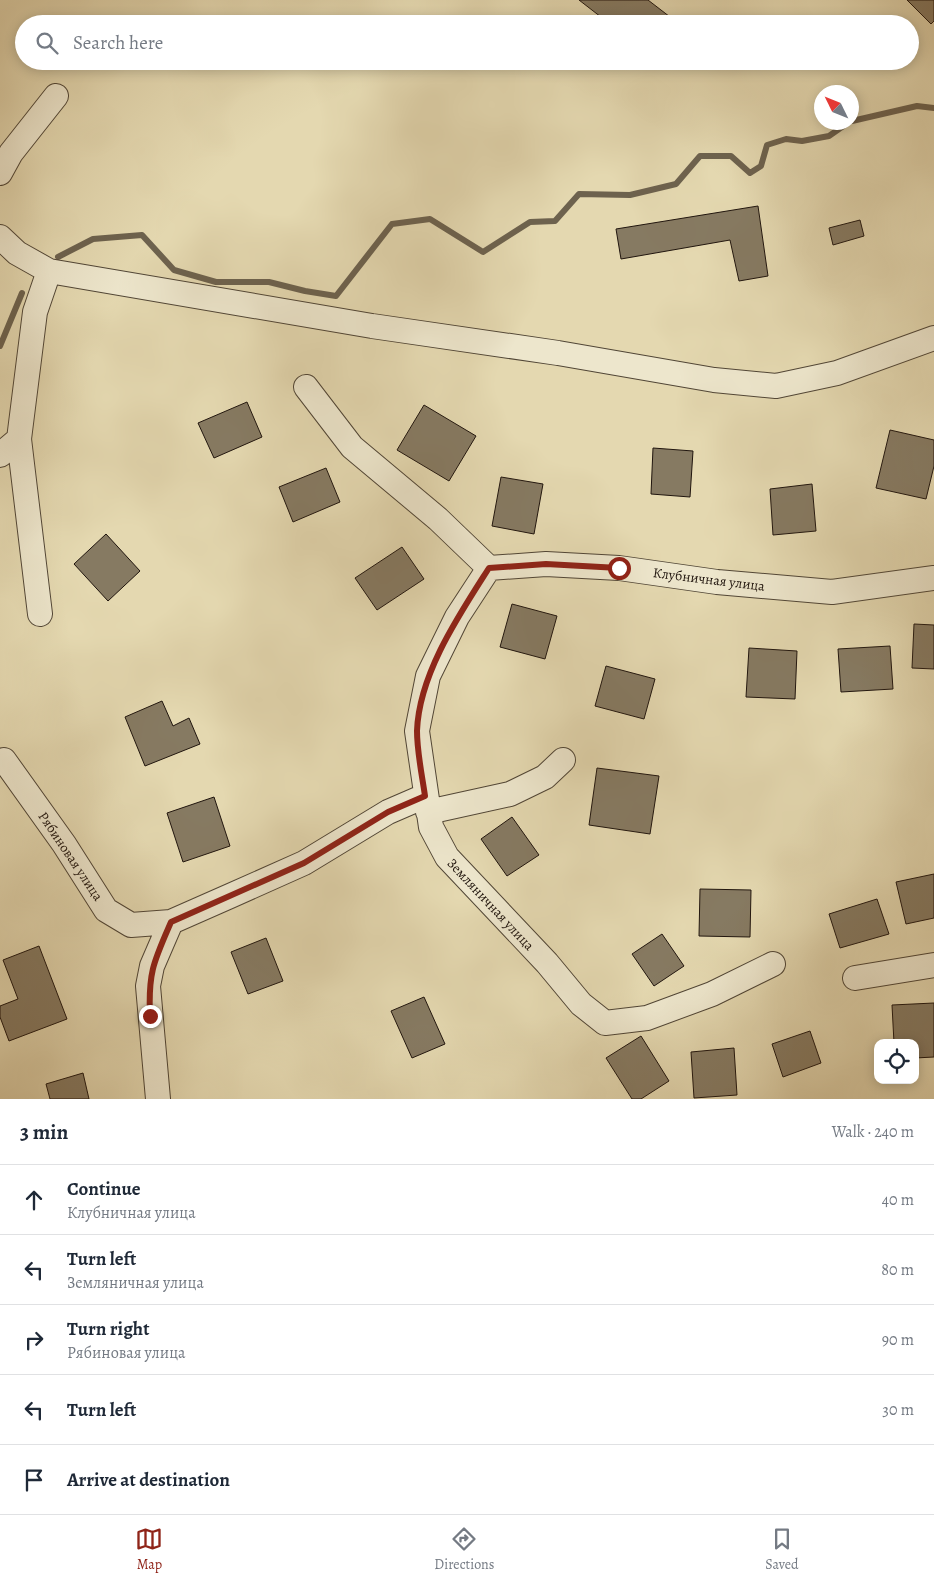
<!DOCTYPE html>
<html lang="en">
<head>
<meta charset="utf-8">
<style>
	:root { --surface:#fff; --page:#f6f6f7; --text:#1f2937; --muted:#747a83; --line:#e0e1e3; --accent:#8f2418 }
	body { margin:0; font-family:Alegreya,serif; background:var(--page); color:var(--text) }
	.controls { position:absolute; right:15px; bottom:15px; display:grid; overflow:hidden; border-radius:10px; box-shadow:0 2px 12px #0003 }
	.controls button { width:45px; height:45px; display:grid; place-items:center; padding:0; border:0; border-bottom:1px solid var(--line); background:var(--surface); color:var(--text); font:25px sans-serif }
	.compass { position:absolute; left:814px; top:85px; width:45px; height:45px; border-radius:50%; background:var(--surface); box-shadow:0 2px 12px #0003; rotate:313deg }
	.stop { position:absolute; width:15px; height:15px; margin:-11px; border:4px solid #8f2418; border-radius:50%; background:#fff }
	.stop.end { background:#8f2418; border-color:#fff; box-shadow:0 1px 5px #0008 }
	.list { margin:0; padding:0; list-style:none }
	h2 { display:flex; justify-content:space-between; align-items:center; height:65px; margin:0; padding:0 20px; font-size:21px }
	h2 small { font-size:16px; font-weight:400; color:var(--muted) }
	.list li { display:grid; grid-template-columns:32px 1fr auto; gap:15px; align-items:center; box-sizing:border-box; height:70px; padding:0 20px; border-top:1px solid var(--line) }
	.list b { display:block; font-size:19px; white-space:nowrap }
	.list p { margin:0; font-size:16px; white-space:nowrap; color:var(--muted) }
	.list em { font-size:16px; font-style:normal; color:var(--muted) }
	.icon { flex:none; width:28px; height:28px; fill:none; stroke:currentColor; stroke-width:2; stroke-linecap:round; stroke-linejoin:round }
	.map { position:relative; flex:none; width:934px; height:1099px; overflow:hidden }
	.search { position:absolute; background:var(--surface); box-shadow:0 2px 12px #0003; left:15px; right:15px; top:15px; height:55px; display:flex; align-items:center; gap:12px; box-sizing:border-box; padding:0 18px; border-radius:28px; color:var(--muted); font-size:19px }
	.sheet { height:415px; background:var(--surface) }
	nav { display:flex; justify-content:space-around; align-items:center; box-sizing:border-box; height:70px; border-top:1px solid var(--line); background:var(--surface); font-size:14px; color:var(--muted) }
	nav a { display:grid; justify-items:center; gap:2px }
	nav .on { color:var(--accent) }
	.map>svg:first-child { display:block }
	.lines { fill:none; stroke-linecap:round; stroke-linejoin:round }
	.stream { stroke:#6d624e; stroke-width:6 }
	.building { fill:#867a62; stroke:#20150e }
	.minor-casing { stroke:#514636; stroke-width:26 }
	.minor { stroke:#ede6cc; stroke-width:24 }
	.route { stroke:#8f2418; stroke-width:6 }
	.labels { text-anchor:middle; stroke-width:4; stroke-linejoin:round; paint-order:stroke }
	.street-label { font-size:14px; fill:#20150e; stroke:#ede6cc }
</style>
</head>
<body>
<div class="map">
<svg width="934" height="1099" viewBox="0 0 934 1099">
	<rect width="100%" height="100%" fill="#e4d8b0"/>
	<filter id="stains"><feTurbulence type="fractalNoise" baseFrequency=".004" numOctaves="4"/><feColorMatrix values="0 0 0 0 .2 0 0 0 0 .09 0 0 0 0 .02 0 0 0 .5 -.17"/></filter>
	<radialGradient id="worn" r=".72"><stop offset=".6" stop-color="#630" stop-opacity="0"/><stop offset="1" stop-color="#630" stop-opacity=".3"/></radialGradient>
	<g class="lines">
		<path class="stream" d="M 852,121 L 917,106 L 934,108
			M 58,257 L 93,239 L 142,235 L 174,270 L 216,282 L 269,282 L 305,291 L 336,296 L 392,224 L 430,219 L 483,252 L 530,222 L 555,221 L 579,194 L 630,195 L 676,184 L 700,156 L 731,156 L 750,173 L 761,166 L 767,145 L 786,139 L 802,141 L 829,136 L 849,122
			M 0,346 L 22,293"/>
	</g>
	<path class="building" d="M 579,0 L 648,0 L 674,20 L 671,24 L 610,24 Z
		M 907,0 L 934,0 L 934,21 L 931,24 Z
		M 758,206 L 768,276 L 739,281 L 730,240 L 621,259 L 616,229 Z
		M 860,220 L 864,236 L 833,245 L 829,228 Z
		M 247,402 L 262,437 L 214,458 L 198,423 Z
		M 424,405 L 476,436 L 449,481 L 397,450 Z
		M 890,430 L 934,440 L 934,466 L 926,499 L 876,488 Z
		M 653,448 L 693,451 L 690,497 L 651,494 Z
		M 326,468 L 340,502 L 293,522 L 279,487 Z
		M 501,477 L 543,484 L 534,534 L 492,526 Z
		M 812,484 L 816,531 L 773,535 L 770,489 Z
		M 106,534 L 140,571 L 108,601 L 74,564 Z
		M 402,547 L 424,579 L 377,610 L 355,578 Z
		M 512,604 L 557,616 L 545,659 L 500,647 Z
		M 914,624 L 934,625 L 934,669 L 912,668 Z
		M 890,646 L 893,689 L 841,692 L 838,649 Z
		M 749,648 L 797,651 L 795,699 L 746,697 Z
		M 606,666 L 655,679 L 644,719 L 595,706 Z
		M 162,701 L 173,726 L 189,718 L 200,744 L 145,766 L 125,717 Z
		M 597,768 L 659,776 L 650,834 L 589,825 Z
		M 214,797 L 230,846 L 183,862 L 167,813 Z
		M 512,817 L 539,855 L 507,876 L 481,839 Z
		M 934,874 L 934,918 L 906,924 L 896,882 Z
		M 700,889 L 751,890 L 750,937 L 699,936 Z
		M 877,899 L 889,934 L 840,948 L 829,914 Z
		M 662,934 L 684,966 L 654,986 L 632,954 Z
		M 266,938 L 283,981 L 248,994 L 231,952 Z
		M 39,946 L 67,1019 L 9,1041 L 0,1017 L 0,1006 L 18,999 L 3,960 Z
		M 424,997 L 445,1044 L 412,1058 L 391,1011 Z
		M 934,1003 L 934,1057 L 915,1058 L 915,1043 L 894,1043 L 892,1005 Z
		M 810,1031 L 821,1063 L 783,1077 L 772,1044 Z
		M 641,1036 L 669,1081 L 641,1099 L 632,1099 L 606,1058 Z
		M 734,1048 L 737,1095 L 694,1098 L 691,1052 Z
		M 83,1073 L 89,1099 L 50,1099 L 46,1084 Z"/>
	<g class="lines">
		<g class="minor-casing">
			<path id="minor" d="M 0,173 L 11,153 L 56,96
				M 0,237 L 17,253 L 49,271 L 372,326 L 558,353 L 714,380 L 776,386 L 837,373 L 934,338
				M 306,387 L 352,447 L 438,519 L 489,568 L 546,564 L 619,568 L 717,582 L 832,592 L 934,578
				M 0,455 L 19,439
				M 489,568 L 457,617 L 428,676 L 417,731 L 431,827 L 447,857 L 547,963 L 581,1004 L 605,1023 L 647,1018 L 712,994 L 773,964
				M 40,614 L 19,439 L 35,312 L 49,271
				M 4,760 L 64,844 L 106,910 L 131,925 L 171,922 L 230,896 L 304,863 L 388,812 L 425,796
				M 428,812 L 510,794 L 545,777 L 563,760
				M 855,978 L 934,965
				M 158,1099 L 148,986 L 152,966 L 171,922"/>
		</g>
		<use href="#minor" class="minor"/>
	</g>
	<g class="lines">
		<path class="route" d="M 150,1016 C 148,972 154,961 171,922 L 304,863 L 388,812 L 425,796 C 422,775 417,752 417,731 C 419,674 459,615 489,568 L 546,564 L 619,568"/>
	</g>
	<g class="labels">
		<g class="street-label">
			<text transform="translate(709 579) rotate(7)" y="5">Клубничная улица</text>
			<text transform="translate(71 856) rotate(56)" y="5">Рябиновая улица</text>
			<text transform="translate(491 904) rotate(47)" y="5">Земляничная улица</text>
		</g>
	</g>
	<rect width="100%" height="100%" filter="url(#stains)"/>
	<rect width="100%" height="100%" fill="url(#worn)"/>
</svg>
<div class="controls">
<button><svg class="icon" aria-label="locate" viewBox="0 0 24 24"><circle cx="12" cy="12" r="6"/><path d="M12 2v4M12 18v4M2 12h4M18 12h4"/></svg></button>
</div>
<svg class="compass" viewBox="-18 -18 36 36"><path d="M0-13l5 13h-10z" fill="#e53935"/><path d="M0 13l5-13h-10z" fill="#747a83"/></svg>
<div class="stop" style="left:619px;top:568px"></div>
<div class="stop end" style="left:150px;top:1016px"></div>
<div class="search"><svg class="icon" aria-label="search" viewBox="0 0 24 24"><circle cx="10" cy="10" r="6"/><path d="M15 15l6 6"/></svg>Search here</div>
</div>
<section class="sheet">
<h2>3 min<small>Walk · 240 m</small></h2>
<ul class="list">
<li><svg class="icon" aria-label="ahead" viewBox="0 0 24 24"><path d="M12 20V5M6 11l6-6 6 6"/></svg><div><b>Continue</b><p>Клубничная улица</p></div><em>40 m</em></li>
<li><svg class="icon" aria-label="left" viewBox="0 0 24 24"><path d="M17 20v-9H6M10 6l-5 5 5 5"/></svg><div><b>Turn left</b><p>Земляничная улица</p></div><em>80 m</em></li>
<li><svg class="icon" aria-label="right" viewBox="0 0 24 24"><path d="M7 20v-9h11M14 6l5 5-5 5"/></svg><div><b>Turn right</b><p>Рябиновая улица</p></div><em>90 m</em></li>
<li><svg class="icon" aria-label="left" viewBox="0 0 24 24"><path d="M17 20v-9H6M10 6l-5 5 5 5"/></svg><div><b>Turn left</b></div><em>30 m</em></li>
<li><svg class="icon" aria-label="arrive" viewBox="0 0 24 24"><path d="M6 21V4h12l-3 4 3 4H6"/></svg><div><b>Arrive at destination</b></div></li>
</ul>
</section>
<nav>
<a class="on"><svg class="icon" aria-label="map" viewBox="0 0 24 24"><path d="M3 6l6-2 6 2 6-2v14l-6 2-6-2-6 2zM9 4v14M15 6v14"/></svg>Map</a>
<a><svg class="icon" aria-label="directions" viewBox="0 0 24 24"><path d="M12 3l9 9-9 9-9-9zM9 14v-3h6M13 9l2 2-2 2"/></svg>Directions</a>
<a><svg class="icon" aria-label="saved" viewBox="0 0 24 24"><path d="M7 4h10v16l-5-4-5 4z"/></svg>Saved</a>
</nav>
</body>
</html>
